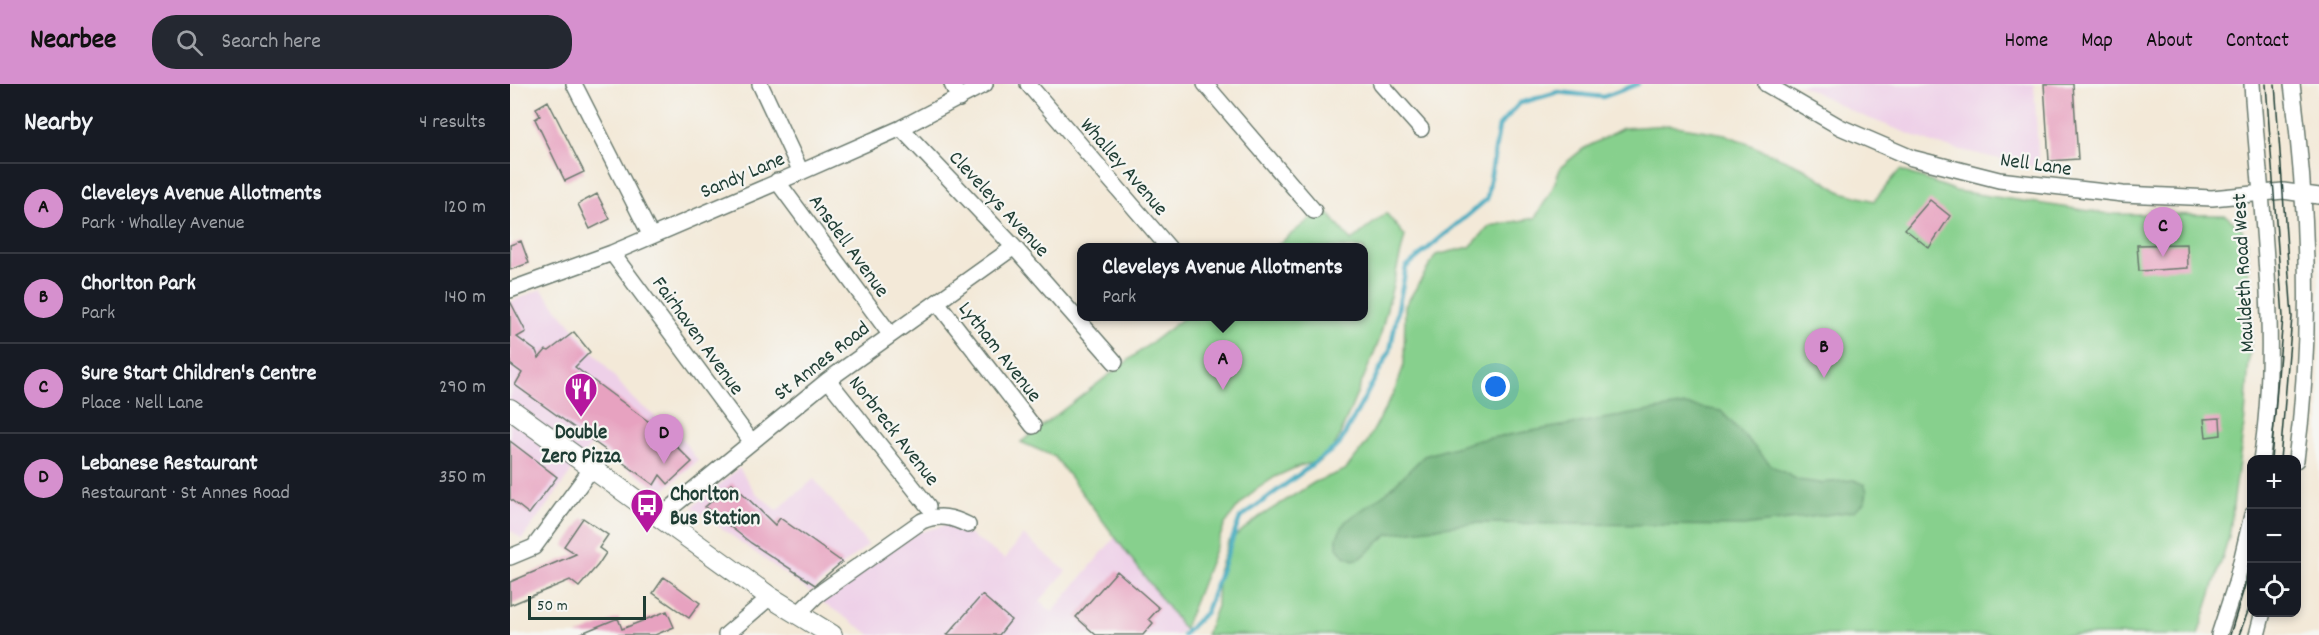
<!DOCTYPE html>
<html lang="en">
<head>
<meta charset="utf-8">
<style>
	:root { --surface:#171b24; --page:#242831; --text:#f1f3f6; --muted:#9ea1a6; --line:#363941; --accent:#d690ce }
	body { margin:0; font-family:Dekko,sans-serif; background:var(--page); color:var(--text) }
	.controls { position:absolute; right:18px; bottom:18px; display:grid; overflow:hidden; border-radius:12px; box-shadow:0 3px 9px #0003 }
	.controls button { width:54px; height:54px; display:grid; place-items:center; padding:0; border:0; border-bottom:2px solid var(--line); background:var(--surface); color:var(--text); font:30px sans-serif }
	.scale { position:absolute; left:18px; bottom:15px; width:118px; box-sizing:border-box; padding-left:6px; border:3px solid #1f3d34; border-top:0; font-size:16px; line-height:21px; white-space:nowrap; color:#1f3d34; -webkit-text-stroke:4px #f6f6f2; paint-order:stroke }
	.you { position:absolute; left:986px; top:303px; width:21px; height:21px; margin:-15px; border:4px solid #fff; border-radius:50%; background:#1a73e8; box-shadow:0 0 0 9px #1a73e833 }
	.badge { display:grid; place-items:center; width:39px; height:39px; border-radius:50%; background:var(--accent); color:#111; font-size:20px; font-weight:700 }
	.pin { position:absolute; translate:-50% -50px; filter:drop-shadow(0 2px 3px #0008) }
	.pin::after { content:''; position:absolute; top:32px; width:21px; height:18px; background:inherit; clip-path:polygon(0 0,100% 0,50% 100%) }
	.popup { position:absolute; left:567px; top:159px; width:291px; height:78px; box-sizing:border-box; display:grid; place-content:center; border-radius:12px; background:var(--surface); filter:drop-shadow(0 2px 4px #0005); font-size:20px; white-space:nowrap; color:var(--muted) }
	.popup b { font-size:22px; color:var(--text) }
	.popup::after { content:''; position:absolute; left:50%; top:100%; margin-left:-12px; border:12px solid transparent; border-top-color:var(--surface) }
	.list { margin:0; padding:0; list-style:none }
	h2 { display:flex; justify-content:space-between; align-items:center; height:78px; margin:0; padding:0 24px; font-size:26px }
	h2 small { font-size:20px; font-weight:400; color:var(--muted) }
	.list li { display:grid; grid-template-columns:39px 1fr auto; gap:18px; align-items:center; box-sizing:border-box; height:90px; padding:0 24px; border-top:2px solid var(--line) }
	.list b { display:block; font-size:22px; white-space:nowrap }
	.list p { margin:0; font-size:20px; white-space:nowrap; color:var(--muted) }
	.list em { font-size:20px; font-style:normal; color:var(--muted) }
	.icon { flex:none; width:33px; height:33px; fill:none; stroke:currentColor; stroke-width:2; stroke-linecap:round; stroke-linejoin:round }
	.map { position:relative; flex:none; width:1809px; height:551px; overflow:hidden }
	header { display:flex; align-items:center; gap:36px; box-sizing:border-box; height:84px; padding:0 30px; background:var(--accent); color:#111 }
	header strong { font-size:28px }
	nav { display:flex; gap:33px; margin-inline-start:auto; font-size:21px }
	.search { width:420px; height:54px; background:var(--page); display:flex; align-items:center; gap:15px; box-sizing:border-box; padding:0 21px; border-radius:24px; color:var(--muted); font-size:22px }
	main { display:flex }
	aside { flex:1; background:var(--surface) }
	.map>svg:first-child { display:block }
	.built { fill:#eed0e8 }
	.green { fill:#87d08d; stroke:#538660; stroke-width:1.5 }
	.forest { fill:#6db278; stroke:#467856; stroke-width:1.5 }
	.lines { fill:none; stroke-linecap:round; stroke-linejoin:round }
	.stream { stroke:#3ea9be; stroke-width:4.5 }
	.building { fill:#e7a2c0 }
	.minor-casing { stroke:#69796d; stroke-width:18 }
	.major-casing { stroke:#69796d; stroke-width:22 }
	.minor { stroke:#fff; stroke-width:15 }
	.major { stroke:#fff; stroke-width:20 }
	.tram { stroke:#1f3d34; stroke-width:1.5 }
	.labels { text-anchor:middle; stroke-width:4.5; stroke-linejoin:round; paint-order:stroke }
	.street-label { font-size:21px; fill:#1f3d34; stroke:#f6f6f2 }
	.poi-label { font-size:21px; font-weight:bold; fill:#1f3d34; stroke:#f6f6f2 }
</style>
</head>
<body>
<header>
<strong>Nearbee</strong>
<div class="search"><svg class="icon" aria-label="search" viewBox="0 0 24 24"><circle cx="10" cy="10" r="6"/><path d="M15 15l6 6"/></svg>Search here</div>
<nav><a>Home</a><a>Map</a><a>About</a><a>Contact</a></nav>
</header>
<main>
<aside>
<h2>Nearby<small>4 results</small></h2>
<ul class="list">
<li><span class="badge">A</span><div><b>Cleveleys Avenue Allotments</b><p>Park · Whalley Avenue</p></div><em>120 m</em></li>
<li><span class="badge">B</span><div><b>Chorlton Park</b><p>Park</p></div><em>140 m</em></li>
<li><span class="badge">C</span><div><b>Sure Start Children's Centre</b><p>Place · Nell Lane</p></div><em>290 m</em></li>
<li><span class="badge">D</span><div><b>Lebanese Restaurant</b><p>Restaurant · St Annes Road</p></div><em>350 m</em></li>
</ul>
</aside>
<div class="map">
<svg width="1809" height="551" viewBox="0 0 1809 551">
	<rect width="100%" height="100%" fill="#f6f6f2"/>
	<filter id="ink" filterUnits="userSpaceOnUse"><feTurbulence type="fractalNoise" baseFrequency=".0167" numOctaves="2"/><feDisplacementMap in="SourceGraphic" scale="12" xChannelSelector="R" yChannelSelector="G"/><feConvolveMatrix kernelMatrix="1 2 1 2 8 2 1 2 1" color-interpolation-filters="sRGB"/></filter>
	<filter id="wash" filterUnits="userSpaceOnUse"><feTurbulence type="fractalNoise" baseFrequency=".008" numOctaves="4" result="noise"/><feDisplacementMap in="SourceGraphic" scale="24" xChannelSelector="R" yChannelSelector="G"/><feGaussianBlur stdDeviation="1.35" result="paint"/><feColorMatrix in="noise" values="0 0 0 0 0 0 0 0 0 0 0 0 0 0 0 0 0 1.4 0 .05"/><feComposite in="paint" operator="in"/></filter>
	<g filter="url(#wash)">
		<rect width="100%" height="100%" fill="#f3e9d8"/>
		<path class="built" d="M 1289,0 L 1524,0 L 1529,84 L 1425,60 L 1348,30 Z
			M 31,205 L 123,315 L 171,353 L 188,377 L 152,408 L 82,360 L 12,455 L 0,446 L 0,218 Z
			M 229,384 L 245,408 L 267,426 L 304,395 L 358,461 L 300,508 L 182,423 Z
			M 443,439 L 495,475 L 513,451 L 556,487 L 530,517 L 542,528 L 606,452 L 674,545 L 668,551 L 361,551 L 308,515 L 407,449 Z"/>
		<path class="green" d="M 1160,41 L 1215,50 L 1294,84 L 1331,108 L 1364,117 L 1390,86 L 1446,107 L 1600,130 L 1715,131 L 1732,145 L 1737,157 L 1741,248 L 1735,333 L 1719,453 L 1688,551 L 696,551 L 707,522 L 708,488 L 718,458 L 749,433 L 805,398 L 835,386 L 856,360 L 885,306 L 894,281 L 895,222 L 926,171 L 960,163 L 980,142 L 1025,134 L 1041,108 L 1051,83 L 1073,65 L 1113,44 Z
			M 814,124 L 841,157 L 876,129 L 895,152 L 869,257 L 826,360 L 811,377 L 789,382 L 765,393 L 744,407 L 728,423 L 715,440 L 674,545 L 545,373 L 511,358 L 675,233 L 854,232 L 854,164 L 765,163 Z"/>
		<path class="forest" d="M 1175,321 L 1211,327 L 1262,382 L 1288,396 L 1309,399 L 1344,396 L 1354,400 L 1357,407 L 1355,418 L 1344,427 L 1234,442 L 965,439 L 878,450 L 851,474 L 843,476 L 833,471 L 827,464 L 827,453 L 835,438 L 877,408 L 914,372 L 969,356 Z"/>
		<g class="lines">
			<path class="stream" d="M 673,551 L 696,528 L 730,434 L 829,361 L 880,267 L 896,183 L 977,115 L 989,42 L 1010,19 L 1048,8 L 1093,13 L 1128,0"/>
		</g>
		<g id="blocks">
			<path class="building" d="M 1534,0 L 1563,0 L 1568,75 L 1539,77 Z
				M 38,17 L 74,88 L 55,97 L 25,35 L 30,32 L 26,24 Z
				M 87,110 L 100,135 L 80,145 L 68,120 Z
				M 1420,116 L 1440,132 L 1419,164 L 1395,145 Z
				M 11,157 L 19,179 L 0,186 L 0,161 Z
				M 1677,160 L 1678,184 L 1629,187 L 1627,161 Z
				M 0,217 L 16,248 L 7,253 L 26,267 L 29,274 L 36,266 L 39,267 L 64,248 L 80,268 L 65,283 L 150,346 L 182,378 L 158,400 L 150,391 L 144,401 L 5,301 L 12,289 L 0,280 Z
				M 1710,334 L 1711,351 L 1696,353 L 1694,335 Z
				M 0,357 L 47,393 L 19,430 L 0,415 Z
				M 222,399 L 265,441 L 270,434 L 332,478 L 305,501 L 241,459 L 195,423 Z
				M 73,434 L 98,451 L 89,464 L 96,469 L 88,481 L 69,503 L 60,496 L 0,521 L 0,498 L 66,470 L 54,462 Z
				M 607,487 L 649,524 L 639,535 L 643,539 L 633,551 L 586,551 L 566,533 Z
				M 154,493 L 190,519 L 179,534 L 143,509 Z
				M 472,511 L 501,536 L 489,551 L 437,551 Z
				M 157,527 L 164,543 L 145,551 L 67,551 L 108,534 L 112,545 Z"/>
		</g>
	</g>
	<g filter="url(#ink)">
		<use href="#blocks" fill-opacity="0" stroke="#69796d" stroke-width="1.5"/>
		<g class="lines">
			<g class="minor-casing">
				<path id="minor" d="M 64,0 L 141,152
					M 250,0 L 291,88
					M 442,0 L 449,15
					M 518,0 L 659,164
					M 695,0 L 804,127
					M 871,0 L 911,45
					M 1256,0 L 1330,43 L 1402,74 L 1489,96 L 1613,110 L 1702,114 L 1773,107 L 1809,112
					M 1742,0 C 1750,123 1771,254 1751,376
					M 1782,0 C 1798,124 1803,251 1786,376
					M 391,44 L 504,163 L 605,278
					M 267,97 L 380,250
					M 102,169 L 241,357
					M 0,206 L 102,169 L 291,88 L 391,44 L 475,0
					M 427,218 L 523,342
					M 318,296 L 418,422
					M 151,432 L 318,296 L 504,163
					M 0,473 L 24,463 L 82,384
					M 288,530 L 307,511 L 412,437 C 430,430 442,433 458,441
					M 216,551 L 260,513
					M 1709,551 L 1726,499 L 1742,431
					M 1747,551 L 1753,528"/>
			</g>
			<g class="major-casing">
				<path id="major" d="M 0,325 L 260,513 L 322,551"/>
			</g>
			<use href="#minor" class="minor"/>
			<use href="#major" class="major"/>
			<path class="tram" d="M 1756,0 L 1773,233 L 1761,376
				M 1765,0 L 1782,233 L 1770,376
				M 1720,551 L 1742,478
				M 1729,551 L 1742,517"/>
		</g>
	</g>
	<defs>
		<g id="restaurant-pin" transform="scale(1.725)"><path d="M0 17L-7.5 6A9.5 9.5 0 1 1 7.5 6Z" fill="#b5179e" stroke="#f6f6f2"/><path d="M-5-6h1v4h1v-4h1v4h1v-4h1v5L-1.5 .5V6h-2V.5L-5-1ZM5-6V6H3V1.5H1.5Q1.5-4 5-6Z" fill="#fff"/></g>
		<g id="bus-pin" transform="scale(1.725)"><path d="M0 17L-7.5 6A9.5 9.5 0 1 1 7.5 6Z" fill="#b5179e" stroke="#f6f6f2"/><path d="M-5-6H5V4H4V6H2V4H-2V6H-4V4H-5ZM-3.5-4V0h7V-4ZM-3.5 1.2v1.5H-2V1.2ZM2 1.2v1.5H3.5V1.2Z" fill="#fff"/></g>
	</defs>
	<g fill-rule="evenodd">
		<use href="#restaurant-pin" x="71" y="305"/>
		<use href="#bus-pin" x="137" y="421"/>
	</g>
	<g class="labels">
		<g class="street-label">
			<text transform="translate(1526 79) rotate(8)" y="7">Nell Lane</text>
			<text transform="translate(615 82) rotate(49)" y="7">Whalley Avenue</text>
			<text transform="translate(232 90) rotate(-23)" y="7">Sandy Lane</text>
			<text transform="translate(490 119) rotate(47)" y="7">Cleveleys Avenue</text>
			<text transform="translate(340 161) rotate(54)" y="7">Ansdell Avenue</text>
			<text transform="translate(1732 189) rotate(-93)" y="7">Mauldeth Road West</text>
			<text transform="translate(189 251) rotate(54)" y="7">Fairhaven Avenue</text>
			<text transform="translate(491 267) rotate(52)" y="7">Lytham Avenue</text>
			<text transform="translate(311 276) rotate(-38)" y="7">St Annes Road</text>
			<text transform="translate(385 346) rotate(52)" y="7">Norbreck Avenue</text>
		</g>
		<g class="poi-label">
			<text x="71" y="354">Double<tspan x="71" dy="24">Zero Pizza</tspan></text>
			<text x="160" y="416" text-anchor="start">Chorlton<tspan x="160" dy="24">Bus Station</tspan></text>
		</g>
	</g>
</svg>
<div class="controls">
<button>+</button>
<button>−</button>
<button><svg class="icon" aria-label="locate" viewBox="0 0 24 24"><circle cx="12" cy="12" r="6"/><path d="M12 2v4M12 18v4M2 12h4M18 12h4"/></svg></button>
</div>
<div class="scale">50 m</div>
<div class="you"></div>
<div class="pin badge" style="left:713px;top:306px">A</div>
<div class="popup"><b>Cleveleys Avenue Allotments</b>Park</div>
<div class="pin badge" style="left:1314px;top:294px">B</div>
<div class="pin badge" style="left:1653px;top:173px">C</div>
<div class="pin badge" style="left:154px;top:380px">D</div>
</div>
</main>
</body>
</html>
